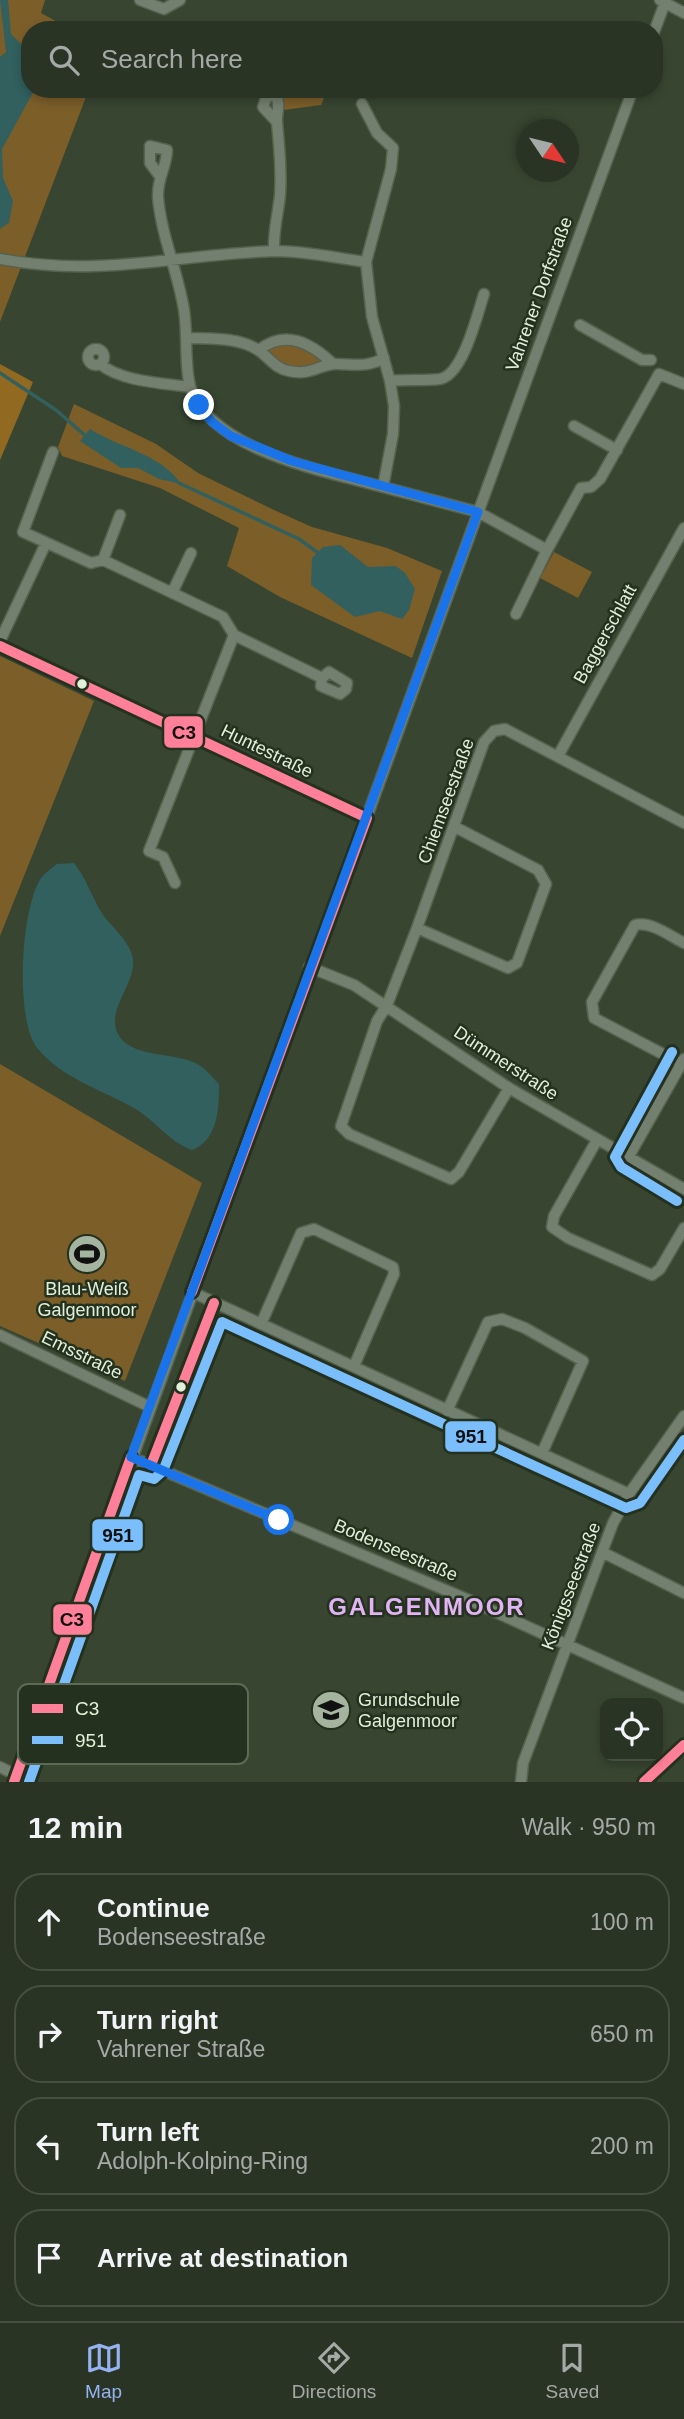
<!DOCTYPE html>
<html lang="en">
<head>
<meta charset="utf-8">
<style>
	:root { --surface:#2a3425; --page:#363f32; --text:#f1f3f6; --muted:#a5aaa7; --line:#464f42; --accent:#95b2f1 }
	body { margin:0; font-family:Helvetica,sans-serif; background:var(--page); color:var(--text) }
	.controls { position:absolute; right:21px; bottom:21px; display:grid; overflow:hidden; border-radius:14px; box-shadow:0 4px 10px #0003 }
	.controls button { width:63px; height:63px; display:grid; place-items:center; padding:0; border:0; border-bottom:2px solid var(--line); background:var(--surface); color:var(--text); font:35px sans-serif }
	.compass { position:absolute; left:516px; top:119px; width:63px; height:63px; border-radius:50%; background:var(--surface); box-shadow:0 4px 10px #0003; rotate:125deg }
	.stop { position:absolute; width:21px; height:21px; margin:-16px; border:5px solid #1a73e8; border-radius:50%; background:#fff }
	.stop.end { background:#1a73e8; border-color:#fff; box-shadow:0 2px 7px #0008 }
	.list { margin:0; padding:0; list-style:none }
	h2 { display:flex; justify-content:space-between; align-items:center; height:91px; margin:0; padding:0 28px; font-size:30px }
	h2 small { font-size:23px; font-weight:400; color:var(--muted) }
	.list li { display:grid; grid-template-columns:46px 1fr auto; gap:21px; align-items:center; box-sizing:border-box; height:98px; margin:0 14px 14px; padding:0 14px; border:2px solid var(--line); border-radius:28px }
	.list b { display:block; font-size:26px; white-space:nowrap }
	.list p { margin:0; font-size:23px; white-space:nowrap; color:var(--muted) }
	.list em { font-size:23px; font-style:normal; color:var(--muted) }
	.icon { flex:none; width:38px; height:38px; fill:none; stroke:currentColor; stroke-width:2; stroke-linecap:round; stroke-linejoin:round }
	.map { position:relative; flex:none; width:684px; height:1782px; overflow:hidden }
	.search { position:absolute; background:var(--surface); box-shadow:0 4px 10px #0003; left:21px; right:21px; top:21px; height:77px; display:flex; align-items:center; gap:18px; box-sizing:border-box; padding:0 24px; border-radius:28px; color:var(--muted); font-size:26px }
	.sheet { height:539px; background:var(--surface) }
	nav { display:flex; justify-content:space-around; align-items:center; box-sizing:border-box; height:98px; border-top:2px solid var(--line); background:var(--surface); font-size:19px; color:var(--muted) }
	nav a { display:grid; justify-items:center; gap:4px }
	nav .on { color:var(--accent) }
	.map>svg:first-child { display:block }
	.green { fill:#7c5e29 }
	.forest { fill:#916920 }
	.water { fill:#31605f }
	.lines { fill:none; stroke-linecap:round; stroke-linejoin:round }
	.stream { stroke:#31605f; stroke-width:3.5 }
	.minor-casing { stroke:#56624f; stroke-width:13 }
	.minor { stroke:#74806f; stroke-width:10 }
	.bus-1-casing { stroke:#25311f; stroke-width:16 }
	.bus-2-casing { stroke:#25311f; stroke-width:16 }
	.bus-1 { stroke:#ff8098; stroke-width:10 }
	.bus-2 { stroke:#7abffc; stroke-width:10 }
	.route { stroke:#1a73e8; stroke-width:9 }
	.bus-dot { fill:#e0f0d9; stroke:#25311f; stroke-width:2.5 }
	.labels { text-anchor:middle; stroke-width:5; stroke-linejoin:round; paint-order:stroke }
	.street-label { font-size:18px; fill:#e0f0d9; stroke:#25311f }
	.poi-label { font-size:18px; fill:#e0f0d9; stroke:#25311f }
	.district-label { font-size:24px; font-weight:bold; letter-spacing:2px; fill:#e1b4f4; stroke:#25311f }
	.key { fill:#25311f; stroke:#5d6a57; stroke-width:2 }
	.key-label { font-size:19px; fill:#e0f0d9 }
	.line-badge { stroke:#25311f; stroke-width:2.5 }
	.pale-badge-label { font-size:19px; text-anchor:middle; font-weight:bold; fill:#111 }
</style>
</head>
<body>
<div class="map">
<svg width="684" height="1782" viewBox="0 0 684 1782">
	<rect width="100%" height="100%" fill="#384631"/>
	<path class="green" d="M 0,0 L 45,0 L 41,13 L 72,30 L 30,30 L 30,89 L 89,89 L 0,322 Z
		M 281,89 L 328,89 L 321,105 L 284,110 Z
		M 297,343 L 327,362 C 305,375 284,367 265,354 L 270,345 Z
		M 74,404 L 156,444 L 198,473 L 274,510 L 312,527 L 387,548 L 442,571 L 412,658 L 280,597 L 227,566 L 239,528 L 160,488 L 62,456 L 58,447 Z
		M 554,552 L 592,572 L 578,598 L 540,578 Z
		M 0,656 L 94,701 L 0,936 Z
		M 0,1064 L 202,1183 L 125,1381 L 0,1326 Z"/>
	<path class="forest" d="M 0,364 L 33,382 L 0,460 Z"/>
	<path class="water" d="M 0,0 L 8,0 L 11,34 L 30,53 L 30,89 L 35,89 L 2,149 L 3,178 L 13,201 L 9,223 L 0,229 L 0,57 L 6,52 Z
		M 90,429 C 120,448 161,454 181,484 L 159,479 L 138,468 L 121,468 L 80,441 Z
		M 340,545 L 368,567 L 396,566 L 405,573 L 415,589 L 409,610 L 402,619 L 380,611 L 355,617 L 311,585 L 312,558 L 323,547 Z
		M 74,863 C 87,879 92,898 103,915 C 113,928 130,942 133,959 C 136,983 107,1009 117,1032 C 129,1060 178,1051 199,1065 C 207,1070 213,1078 219,1084 C 219,1109 218,1140 192,1150 C 167,1141 155,1119 132,1107 C 100,1089 62,1078 38,1049 C 14,1021 21,908 41,878 C 45,873 52,868 57,864 Z"/>
	<g class="lines">
		<path class="stream" d="M 0,373 L 56,410 L 88,438
			M 179,483 L 299,539 L 317,552"/>
		<g class="minor-casing">
			<path id="minor" d="M 140,0 L 164,9 L 180,0
				M 660,0 L 684,13
				M 654,32 L 666,0
				M 362,104 L 377,133 L 393,148 L 391,169 L 366,262
				M 159,175 L 150,163 L 150,146 L 167,150 C 167,166 157,178 158,197 C 161,235 178,272 184,310 C 188,333 184,369 191,389 C 214,452 326,471 383,487
				M 274,251 C 273,231 278,215 280,195 C 282,171 279,146 277,122 C 276,112 281,106 276,96 L 271,95 L 266,98 L 263,107 L 277,122
				M 0,259 C 101,278 178,254 276,251 C 306,251 336,258 366,262 L 372,317 L 390,381 L 394,406 L 393,434 L 383,487 L 478,512 L 547,550 L 581,488 L 591,487 L 600,479 L 659,374 L 684,384
				M 580,325 L 642,360 L 651,360
				M 188,338 C 210,339 239,337 258,350 C 269,357 274,368 289,371 C 311,376 320,364 336,364 C 355,364 367,368 384,358
				M88 357a8 8 0 1 1 16 0a8 8 0 1 1-16 0Z
				M 259,350 C 285,329 311,343 332,363
				M 100,364 C 122,382 163,383 190,387
				M 390,381 C 407,379 424,381 440,379 C 463,375 477,315 484,294
				M 574,426 L 617,450
				M 53,452 L 23,532 L 91,563 L 103,560 L 223,617 L 234,635 L 322,678 L 321,686 L 340,694 L 346,689 L 347,683 L 329,672 L 322,678
				M 103,560 L 120,515
				M 172,593 L 191,553
				M 516,614 L 547,550
				M 0,641 L 46,543
				M 0,646 L 367,818
				M 558,756 L 684,528
				M 175,883 L 163,857 L 149,851 L 234,635
				M 417,928 L 508,968 L 517,963 L 546,884 L 538,870 L 455,827
				M 309,967 L 354,985 L 509,1088 L 684,1189
				M 680,1063 L 594,1018 L 592,1002 L 635,925 C 651,921 670,936 684,943
				M 509,1088 L 459,1172 L 451,1179 L 349,1134 L 341,1126 L 377,1021 L 387,1005 L 417,928 L 484,742 L 494,731 L 505,729 L 684,823
				M 597,1140 L 554,1216 L 552,1227 L 568,1238 L 652,1275 L 660,1269 L 684,1228
				M 629,1156 L 684,1059
				M 192,1292 L 629,1494
				M 261,1324 L 301,1233 L 314,1229 L 393,1267 L 394,1274 L 354,1366
				M 0,1335 L 150,1407
				M 447,1411 L 488,1322 L 502,1319 L 525,1328 L 583,1361 L 542,1453
				M 131,1457 L 469,1600 L 684,1698
				M 151,1465 L 214,1303
				M 602,1552 L 684,1593
				M 0,1767 L 16,1775
				M 14,1782 L 633,89
				M 521,1782 L 523,1763 L 613,1523 L 629,1494 L 684,1416
				M 644,1782 L 684,1745"/>
		</g>
		<use href="#minor" class="minor"/>
		<g class="bus-1-casing">
			<path id="bus-1" d="M 0,646 L 367,818
				M 192,1292 L 367,818
				M 151,1465 L 214,1303
				M 14,1782 L 131,1457
				M 644,1782 L 684,1745"/>
		</g>
		<g class="bus-2-casing">
			<path id="bus-2" d="M 672,1052 L 615,1157 L 621,1167 L 677,1201
				M 29,1782 L 139,1475 L 154,1479 L 163,1471 L 222,1322 L 626,1508 L 640,1503 L 684,1440"/>
		</g>
		<use href="#bus-1" class="bus-1"/>
		<use href="#bus-2" class="bus-2"/>
	</g>
	<g class="lines">
		<path class="route" d="M 199,405 L 212,422 L 231,436 L 292,461 L 478,512 L 131,1457 L 279,1520"/>
	</g>
	<defs>
		<g id="stadium-disc" transform="scale(2.0125)"><circle r="9.5" fill="#a5b49e" stroke="#25311f"/><path d="M0-5a6.5 5 0 1 0 0 10a6.5 5 0 1 0 0-10ZM-3.5-1.8h7v3.6h-7Z" fill="#111"/></g>
		<g id="school-disc" transform="scale(2.0125)"><circle r="9.5" fill="#a5b49e" stroke="#25311f"/><path d="M0-5L7-2L0 1L-7-2ZM-4 1L0 2.5L4 1V4Q0 6-4 4Z" fill="#111"/></g>
	</defs>
	<g fill-rule="evenodd">
		<use href="#stadium-disc" x="87" y="1254"/>
		<use href="#school-disc" x="331" y="1710"/>
	</g>
	<g class="bus-dot">
		<circle cx="82" cy="684" r="6"/>
		<circle cx="181" cy="1387" r="6"/>
	</g>
	<g class="labels">
		<g class="street-label">
			<text transform="translate(539 294) rotate(-70)" y="6">Vahrener Dorfstraße</text>
			<text transform="translate(605 634) rotate(-61)" y="6">Baggerschlatt</text>
			<text transform="translate(267 751) rotate(26)" y="6">Huntestraße</text>
			<text transform="translate(446 801) rotate(-70)" y="6">Chiemseestraße</text>
			<text transform="translate(506 1063) rotate(33)" y="6">Dümmerstraße</text>
			<text transform="translate(82 1355) rotate(26)" y="6">Emsstraße</text>
			<text transform="translate(396 1550) rotate(23)" y="6">Bodenseestraße</text>
			<text transform="translate(571 1586) rotate(-69)" y="6">Königsseestraße</text>
		</g>
		<g class="poi-label">
			<text x="87" y="1295">Blau-Weiß<tspan x="87" dy="21">Galgenmoor</tspan></text>
			<text x="358" y="1706" text-anchor="start">Grundschule<tspan x="358" dy="21">Galgenmoor</tspan></text>
		</g>
		<g class="district-label">
			<text x="427" y="1615">GALGENMOOR</text>
		</g>
	</g>
	<rect x="18" y="1684" width="230" height="80" rx="10" class="key"/>
	<rect x="32" y="1704" width="31" height="9" fill="#ff8098"/>
	<rect x="32" y="1736" width="31" height="8" fill="#7abffc"/>
	<g class="key-label">
		<text x="75" y="1715">C3</text>
		<text x="75" y="1747">951</text>
	</g>
	<g class="line-badge">
		<rect x="163" y="715" width="41" height="34" rx="7" fill="#ff8098"/>
		<rect x="444" y="1420" width="53" height="33" rx="7" fill="#7abffc"/>
		<rect x="91" y="1518" width="53" height="34" rx="7" fill="#7abffc"/>
		<rect x="52" y="1603" width="41" height="33" rx="7" fill="#ff8098"/>
	</g>
	<g class="pale-badge-label">
		<text x="184" y="739">C3</text>
		<text x="471" y="1443">951</text>
		<text x="118" y="1542">951</text>
		<text x="72" y="1626">C3</text>
	</g>
</svg>
<div class="controls">
<button><svg class="icon" aria-label="locate" viewBox="0 0 24 24"><circle cx="12" cy="12" r="6"/><path d="M12 2v4M12 18v4M2 12h4M18 12h4"/></svg></button>
</div>
<svg class="compass" viewBox="-18 -18 36 36"><path d="M0-13l5 13h-10z" fill="#e53935"/><path d="M0 13l5-13h-10z" fill="#a5aaa7"/></svg>
<div class="stop" style="left:279px;top:1520px"></div>
<div class="stop end" style="left:199px;top:405px"></div>
<div class="search"><svg class="icon" aria-label="search" viewBox="0 0 24 24"><circle cx="10" cy="10" r="6"/><path d="M15 15l6 6"/></svg>Search here</div>
</div>
<section class="sheet">
<h2>12 min<small>Walk · 950 m</small></h2>
<ul class="list">
<li><svg class="icon" aria-label="ahead" viewBox="0 0 24 24"><path d="M12 20V5M6 11l6-6 6 6"/></svg><div><b>Continue</b><p>Bodenseestraße</p></div><em>100 m</em></li>
<li><svg class="icon" aria-label="right" viewBox="0 0 24 24"><path d="M7 20v-9h11M14 6l5 5-5 5"/></svg><div><b>Turn right</b><p>Vahrener Straße</p></div><em>650 m</em></li>
<li><svg class="icon" aria-label="left" viewBox="0 0 24 24"><path d="M17 20v-9H6M10 6l-5 5 5 5"/></svg><div><b>Turn left</b><p>Adolph-Kolping-Ring</p></div><em>200 m</em></li>
<li><svg class="icon" aria-label="arrive" viewBox="0 0 24 24"><path d="M6 21V4h12l-3 4 3 4H6"/></svg><div><b>Arrive at destination</b></div></li>
</ul>
</section>
<nav>
<a class="on"><svg class="icon" aria-label="map" viewBox="0 0 24 24"><path d="M3 6l6-2 6 2 6-2v14l-6 2-6-2-6 2zM9 4v14M15 6v14"/></svg>Map</a>
<a><svg class="icon" aria-label="directions" viewBox="0 0 24 24"><path d="M12 3l9 9-9 9-9-9zM9 14v-3h6M13 9l2 2-2 2"/></svg>Directions</a>
<a><svg class="icon" aria-label="saved" viewBox="0 0 24 24"><path d="M7 4h10v16l-5-4-5 4z"/></svg>Saved</a>
</nav>
</body>
</html>
